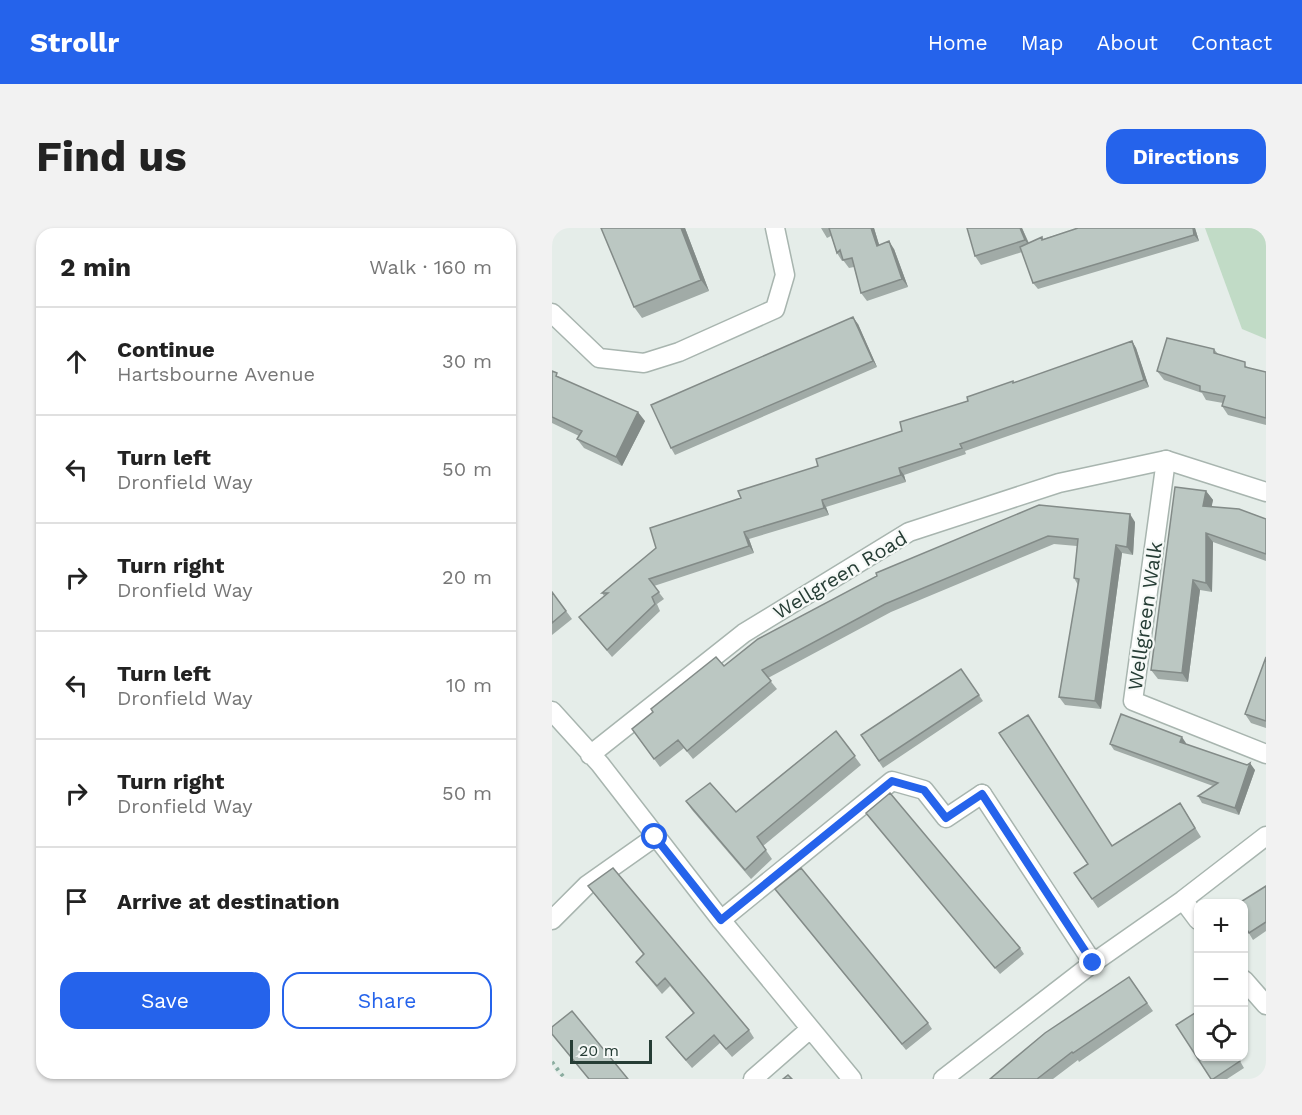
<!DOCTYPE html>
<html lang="en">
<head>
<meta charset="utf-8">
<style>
	:root { --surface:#fff; --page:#f2f2f2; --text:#222; --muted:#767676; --line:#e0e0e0; --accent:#2563eb }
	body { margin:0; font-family:"Work Sans",sans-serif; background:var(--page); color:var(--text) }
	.controls { position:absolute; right:18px; bottom:18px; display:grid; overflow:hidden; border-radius:12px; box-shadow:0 2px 4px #0004 }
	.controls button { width:54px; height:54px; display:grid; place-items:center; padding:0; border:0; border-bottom:2px solid var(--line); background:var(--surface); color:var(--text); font:30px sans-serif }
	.scale { position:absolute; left:18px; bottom:15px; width:82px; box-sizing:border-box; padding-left:6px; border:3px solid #263d35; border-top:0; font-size:16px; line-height:21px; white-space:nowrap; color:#263d35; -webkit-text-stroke:4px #f6f9f7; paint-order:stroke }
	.stop { position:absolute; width:18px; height:18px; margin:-14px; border:4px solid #2563eb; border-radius:50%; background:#fff }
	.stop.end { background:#2563eb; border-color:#fff; box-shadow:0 2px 6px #0008 }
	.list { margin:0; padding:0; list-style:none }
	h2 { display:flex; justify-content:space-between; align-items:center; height:78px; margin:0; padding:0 24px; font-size:26px }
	h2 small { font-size:20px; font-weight:400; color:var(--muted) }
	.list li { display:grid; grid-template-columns:39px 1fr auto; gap:18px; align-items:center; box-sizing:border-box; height:108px; padding:0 24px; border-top:2px solid var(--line) }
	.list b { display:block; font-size:22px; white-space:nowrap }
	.list p { margin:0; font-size:20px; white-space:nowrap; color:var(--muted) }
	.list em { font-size:20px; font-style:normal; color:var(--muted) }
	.actions { display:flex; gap:12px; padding:18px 24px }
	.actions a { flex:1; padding:14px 0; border:2px solid var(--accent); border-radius:18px; text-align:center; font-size:21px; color:var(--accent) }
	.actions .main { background:var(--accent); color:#fff }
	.icon { flex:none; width:33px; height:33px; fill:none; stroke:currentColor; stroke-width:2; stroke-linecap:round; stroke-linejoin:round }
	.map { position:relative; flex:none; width:714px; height:851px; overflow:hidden; border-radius:18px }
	header { display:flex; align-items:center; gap:36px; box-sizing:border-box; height:84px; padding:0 30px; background:var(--accent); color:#fff }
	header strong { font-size:28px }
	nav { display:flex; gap:33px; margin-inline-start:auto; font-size:21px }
	.intro { display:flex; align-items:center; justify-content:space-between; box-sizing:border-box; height:144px; padding:0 36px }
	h1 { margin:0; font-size:42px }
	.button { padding:15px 27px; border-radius:18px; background:var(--accent); color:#fff; font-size:21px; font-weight:700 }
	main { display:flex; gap:36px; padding:0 36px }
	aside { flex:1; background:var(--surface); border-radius:18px; box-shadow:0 2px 4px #0004 }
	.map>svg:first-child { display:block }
	.green { fill:#c1dbc6 }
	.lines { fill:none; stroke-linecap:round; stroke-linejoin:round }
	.pedestrian-casing { stroke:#a8b5af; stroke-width:21 }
	.minor-casing { stroke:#a8b5af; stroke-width:21 }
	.path { stroke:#8aac9f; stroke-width:4; stroke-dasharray:3 4.5; stroke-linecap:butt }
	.pedestrian { stroke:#fff; stroke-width:18 }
	.minor { stroke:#fff; stroke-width:18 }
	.wall { fill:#a1aba7 }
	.shaded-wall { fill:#838b88 }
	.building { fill:#bbc7c2; stroke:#838b88; stroke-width:1.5 }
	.route { stroke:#2563eb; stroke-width:8 }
	.labels { text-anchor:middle; stroke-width:4.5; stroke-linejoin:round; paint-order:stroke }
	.street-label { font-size:20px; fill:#263d35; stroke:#f6f9f7 }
</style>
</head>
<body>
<header>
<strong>Strollr</strong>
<nav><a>Home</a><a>Map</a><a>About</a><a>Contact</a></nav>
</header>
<div class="intro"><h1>Find us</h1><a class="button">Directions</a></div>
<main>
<aside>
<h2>2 min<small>Walk · 160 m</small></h2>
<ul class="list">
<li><svg class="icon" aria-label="ahead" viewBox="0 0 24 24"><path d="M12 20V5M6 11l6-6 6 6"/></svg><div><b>Continue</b><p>Hartsbourne Avenue</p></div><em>30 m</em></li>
<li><svg class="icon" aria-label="left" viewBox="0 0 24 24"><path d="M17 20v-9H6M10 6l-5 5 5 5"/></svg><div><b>Turn left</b><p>Dronfield Way</p></div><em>50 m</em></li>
<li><svg class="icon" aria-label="right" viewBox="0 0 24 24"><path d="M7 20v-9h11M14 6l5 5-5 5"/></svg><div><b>Turn right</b><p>Dronfield Way</p></div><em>20 m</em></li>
<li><svg class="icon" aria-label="left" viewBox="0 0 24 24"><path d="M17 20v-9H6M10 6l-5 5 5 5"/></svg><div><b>Turn left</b><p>Dronfield Way</p></div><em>10 m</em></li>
<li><svg class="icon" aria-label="right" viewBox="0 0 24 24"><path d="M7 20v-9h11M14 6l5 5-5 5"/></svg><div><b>Turn right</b><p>Dronfield Way</p></div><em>50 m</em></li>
<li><svg class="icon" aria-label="arrive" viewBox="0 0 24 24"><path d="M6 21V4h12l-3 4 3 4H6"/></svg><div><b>Arrive at destination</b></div></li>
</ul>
<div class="actions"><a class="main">Save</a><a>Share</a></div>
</aside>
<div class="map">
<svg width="714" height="851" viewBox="0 0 714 851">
	<rect width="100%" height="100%" fill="#e5ede9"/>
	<path class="green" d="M 653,0 L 714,0 L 714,111 L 690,101 Z"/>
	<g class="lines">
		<g class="pedestrian-casing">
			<path id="pedestrian" d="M 614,232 L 581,473 L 714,526
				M 169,692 L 340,553 L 372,562 L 394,590 L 430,566"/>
		</g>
		<g class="minor-casing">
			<path id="minor" d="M 0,85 L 47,130 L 92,135 L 127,124 L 223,81 L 233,47 L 223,0
				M 0,483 L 48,536 L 169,692 L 300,851
				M 38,527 L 192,405 L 357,304 L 507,255 L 614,232 L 714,264
				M 430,566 L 541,735
				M 631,672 L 646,692
				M 0,692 L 35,657 L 103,609
				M 692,752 L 714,777
				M 201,851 L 258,801
				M 391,851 L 541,735 L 631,672 L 714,608"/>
		</g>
		<path class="path" d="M 0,834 L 13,851"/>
		<use href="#pedestrian" class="pedestrian"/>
		<use href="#minor" class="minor"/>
	</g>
	<path class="wall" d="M 133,0 L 157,63 L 90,90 L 82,79 Z
		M 269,0 L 322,0 L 327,17 L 342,21 L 356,59 L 315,73 L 309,65 L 302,39 L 297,40 L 291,32 L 290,33 L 285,25 L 279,8 L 275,10 Z
		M 470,0 L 477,15 L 490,9 L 491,11 L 526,0 L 643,0 L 647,13 L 486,61 L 481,55 L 470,24 L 429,37 L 423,28 Z
		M 306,96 L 325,139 L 123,227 L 119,220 Z
		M 580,113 L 584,120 L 597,159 L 413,223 L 414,226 L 352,247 L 354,254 L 274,279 L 277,287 L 197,311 L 202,325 L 102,358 L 112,371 L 105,376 L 108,383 L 60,429 L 27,389 L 52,368 L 50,365 L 189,270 L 350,203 L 461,153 L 462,155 Z
		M 662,121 L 666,126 L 698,140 L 714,144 L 714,197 L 676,187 L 670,178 L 671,175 L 654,172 L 650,165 L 612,152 L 605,143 Z
		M 0,143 L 8,150 L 93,193 L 70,238 L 32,220 L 25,211 L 27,208 L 0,195 Z
		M 654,263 L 661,272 L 659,279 L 714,291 L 714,333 L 661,314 L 660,364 L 648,362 L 636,454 L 606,451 L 599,442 Z
		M 487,277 L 583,294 L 581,327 L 570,325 L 549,481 L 513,477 L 507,469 L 526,357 L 522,350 L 525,318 L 502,316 L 339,384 L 216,450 L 225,461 L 141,531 L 132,520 L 108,539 L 80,501 L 172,438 Z
		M 0,364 L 20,391 L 0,407 Z
		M 714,429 L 714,500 L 699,495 L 693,486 Z
		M 409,441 L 431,473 L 331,540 L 309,507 Z
		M 284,503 L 309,537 L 211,618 L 220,631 L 199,651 L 140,582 L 134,573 L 184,584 Z
		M 634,515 L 634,516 L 703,542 L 687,587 L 650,575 L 646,568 L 661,558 L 562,522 L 558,516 Z
		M 628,575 L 649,609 L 546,680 L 522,645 L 560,618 Z
		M 314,585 L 468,720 L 472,726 L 448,746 Z
		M 36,658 L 197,802 L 202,810 L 180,829 L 168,815 L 140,840 L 120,817 L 114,809 L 141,785 L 118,758 L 110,766 L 90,742 L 84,734 L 91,726 Z
		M 714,658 L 714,703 L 701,712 L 692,697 Z
		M 223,661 L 376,795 L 380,801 L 354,822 Z
		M 577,749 L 601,783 L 527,834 L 526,832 L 501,851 L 438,851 Z
		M 685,828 L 692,840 L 675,851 L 659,851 Z"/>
	<path class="shaded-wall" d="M 129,0 L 133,0 L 157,63 L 149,52 Z
		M 319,0 L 322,0 L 330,26 L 325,18 Z
		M 468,0 L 470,0 L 479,21 L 473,12 Z
		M 641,0 L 643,0 L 647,13 L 642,7 Z
		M 337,13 L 342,21 L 356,59 L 350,51 Z
		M 301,89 L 306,96 L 325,139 L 321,133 Z
		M 580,113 L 584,120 L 597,159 L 592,152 Z
		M 86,184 L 93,193 L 70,238 L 64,229 Z
		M 347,240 L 352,247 L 354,254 L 349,247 Z
		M 654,263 L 661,272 L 658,287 L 651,278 Z
		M 270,272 L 274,279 L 277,287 L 272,280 Z
		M 578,286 L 583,294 L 581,327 L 575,319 Z
		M 192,304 L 197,311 L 202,325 L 197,318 Z
		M 654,305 L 661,314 L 660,364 L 654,355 Z
		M 564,317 L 570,325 L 549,481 L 543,473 Z
		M 641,352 L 648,362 L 636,454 L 630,445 Z
		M 630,509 L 634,515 L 632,520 L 628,514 Z
		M 698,535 L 703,542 L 687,587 L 683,580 Z"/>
	<path class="building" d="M 49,0 L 129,0 L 149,52 L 82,79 Z
		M 277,0 L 319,0 L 325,18 L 337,13 L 350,51 L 309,65 L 300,30 L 291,32 L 288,22 L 285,25 Z
		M 415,0 L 468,0 L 473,12 L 423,28 Z
		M 526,0 L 641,0 L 642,7 L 481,55 L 468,19 L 490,9 L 490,12 Z
		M 301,89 L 321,133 L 119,220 L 99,177 Z
		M 615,110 L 662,121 L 662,125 L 693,134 L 693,139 L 714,144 L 714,190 L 670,178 L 673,168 L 648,163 L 648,158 L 605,143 Z
		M 580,113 L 592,152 L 408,216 L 410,220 L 347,240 L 349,247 L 270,272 L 272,280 L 192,304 L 197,318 L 97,351 L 107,364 L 100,369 L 103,376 L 55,422 L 27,389 L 56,365 L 50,365 L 104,320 L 98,300 L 189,270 L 186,263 L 266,238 L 264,231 L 350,203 L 348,194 L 416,173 L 415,169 L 461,153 L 461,155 Z
		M 0,143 L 5,145 L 4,148 L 86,184 L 64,229 L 25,211 L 30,203 L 0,189 Z
		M 623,259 L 654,263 L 651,278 L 687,281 L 714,291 L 714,326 L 654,305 L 654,355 L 641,352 L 630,445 L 599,442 Z
		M 487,277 L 578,286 L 575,319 L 564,317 L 543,473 L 507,469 L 527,351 L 522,350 L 526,311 L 496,308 L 333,376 L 210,442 L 219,453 L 135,523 L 126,512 L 102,531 L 80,501 L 101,484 L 99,481 L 164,429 L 172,438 L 206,411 L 325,348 L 324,345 Z
		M 0,364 L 14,383 L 0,395 Z
		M 714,429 L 714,493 L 693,486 Z
		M 409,441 L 427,467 L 327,533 L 309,507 Z
		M 569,486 L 630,509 L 628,514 L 695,537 L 698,535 L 683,580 L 646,568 L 666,555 L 558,516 Z
		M 476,487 L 560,618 L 628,575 L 643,600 L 540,671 L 522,645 L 536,636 L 447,505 Z
		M 284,503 L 303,528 L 205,609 L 214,622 L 193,642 L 134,573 L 158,555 L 184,584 Z
		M 338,565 L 468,720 L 443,740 L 314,585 Z
		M 61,640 L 197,802 L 174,821 L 162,807 L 134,832 L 114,809 L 142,785 L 113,750 L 105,758 L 84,734 L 92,726 L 36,658 Z
		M 249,640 L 376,795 L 350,816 L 223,661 Z
		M 714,658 L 714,694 L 697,705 L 692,697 L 692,675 L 687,675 Z
		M 577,749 L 595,775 L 521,825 L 520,824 L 485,851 L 438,851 L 493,805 Z
		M 20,783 L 76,851 L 37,851 L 0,806 L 0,799 Z
		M 646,783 L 646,828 L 685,828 L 688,833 L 661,851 L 659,851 L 624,797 Z
		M 236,847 L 240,851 L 231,851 Z"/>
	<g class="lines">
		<path class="route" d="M 103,609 L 169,692 L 340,553 L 372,562 L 394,590 L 430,566 L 541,735"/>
	</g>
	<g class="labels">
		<g class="street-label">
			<text transform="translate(288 347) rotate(-31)" y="7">Wellgreen Road</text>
			<text transform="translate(593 388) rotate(-82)" y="7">Wellgreen Walk</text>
		</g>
	</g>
</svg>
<div class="controls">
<button>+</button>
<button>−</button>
<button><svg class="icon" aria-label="locate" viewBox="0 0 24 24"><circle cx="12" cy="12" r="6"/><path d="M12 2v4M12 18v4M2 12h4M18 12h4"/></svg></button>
</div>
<div class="scale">20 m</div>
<div class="stop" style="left:103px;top:609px"></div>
<div class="stop end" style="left:541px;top:735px"></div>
</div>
</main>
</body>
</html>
